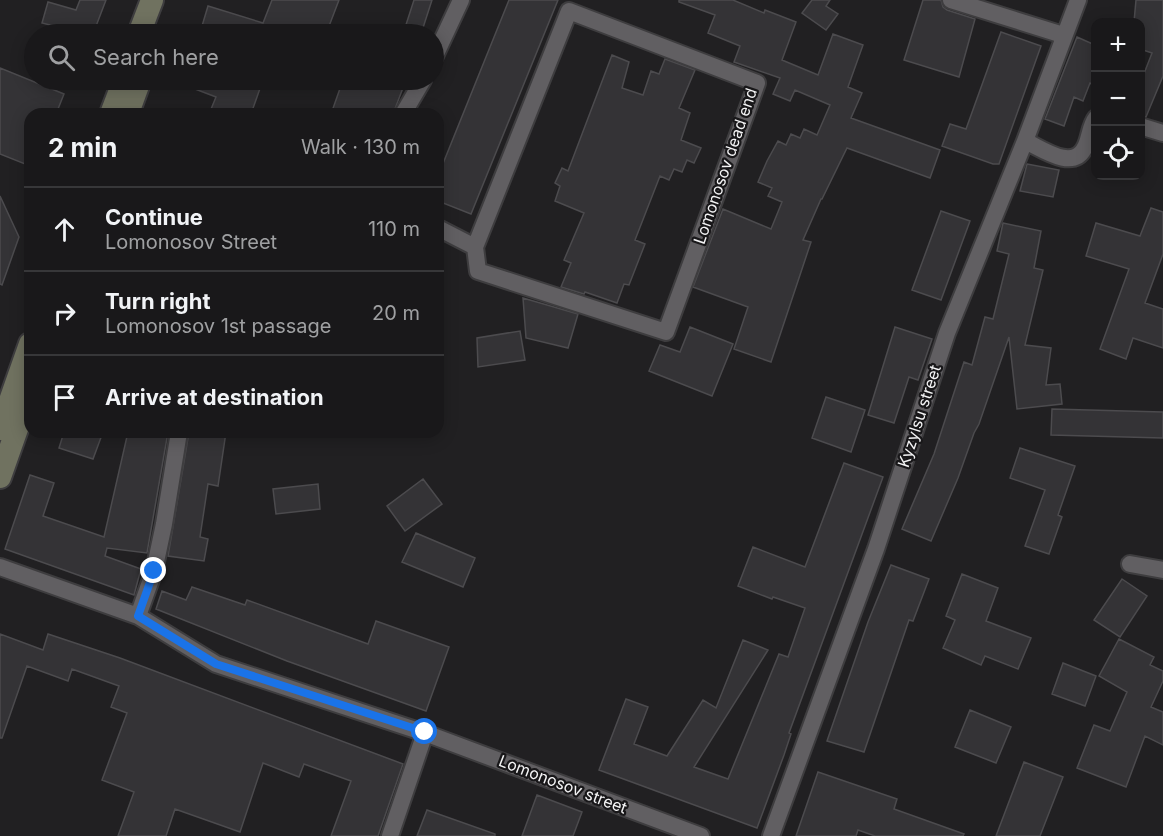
<!DOCTYPE html>
<html lang="en">
<head>
<meta charset="utf-8">
<style>
	:root { --surface:#19181a; --page:#222123; --text:#f1f3f6; --muted:#9fa0a2; --line:#373739 }
	body { margin:0; font-family:Inter,sans-serif; background:var(--page); color:var(--text) }
	.controls { position:absolute; right:18px; top:18px; display:grid; overflow:hidden; border-radius:12px; box-shadow:0 3px 15px #0003 }
	.controls button { width:54px; height:54px; display:grid; place-items:center; padding:0; border:0; border-bottom:2px solid var(--line); background:var(--surface); color:var(--text); font:30px sans-serif }
	.stop { position:absolute; width:18px; height:18px; margin:-14px; border:4px solid #1a73e8; border-radius:50%; background:#fff }
	.stop.end { background:#1a73e8; border-color:#fff; box-shadow:0 2px 6px #0008 }
	.list { margin:0; padding:0; list-style:none }
	h2 { display:flex; justify-content:space-between; align-items:center; height:78px; margin:0; padding:0 24px; font-size:26px }
	h2 small { font-size:20px; font-weight:400; color:var(--muted) }
	.list li { display:grid; grid-template-columns:39px 1fr auto; gap:18px; align-items:center; box-sizing:border-box; height:84px; padding:0 24px; border-top:2px solid var(--line) }
	.list b { display:block; font-size:22px; white-space:nowrap }
	.list p { margin:0; font-size:20px; white-space:nowrap; color:var(--muted) }
	.list em { font-size:20px; font-style:normal; color:var(--muted) }
	.icon { flex:none; width:33px; height:33px; fill:none; stroke:currentColor; stroke-width:2; stroke-linecap:round; stroke-linejoin:round }
	.map { position:relative; flex:none; width:1163px; height:836px; overflow:hidden }
	.search { position:absolute; background:var(--surface); box-shadow:0 3px 15px #0003; left:24px; top:24px; width:420px; height:66px; display:flex; align-items:center; gap:15px; box-sizing:border-box; padding:0 21px; border-radius:33px; color:var(--muted); font-size:22px }
	.panel { position:absolute; background:var(--surface); box-shadow:0 3px 15px #0003; left:24px; top:108px; width:420px; height:330px; border-radius:18px }
	.map>svg:first-child { display:block }
	.building { fill:#343336; stroke:#4c4b4e; stroke-width:1.5 }
	.lines { fill:none; stroke-linecap:round; stroke-linejoin:round }
	.street-casing { stroke:#3e3d3f; stroke-width:20 }
	.secondary-casing { stroke:#3e3d3f; stroke-width:26 }
	.street { stroke:#615f62; stroke-width:16 }
	.secondary { stroke:#707260; stroke-width:22 }
	.route { stroke:#1a73e8; stroke-width:8 }
	.labels { text-anchor:middle; stroke-width:4.5; stroke-linejoin:round; paint-order:stroke }
	.street-label { font-size:16px; fill:#f4f4f5; stroke:#181719 }
</style>
</head>
<body>
<div class="map">
<svg width="1163" height="836" viewBox="0 0 1163 836">
	<rect width="100%" height="100%" fill="#212022"/>
	<path class="building" d="M 80,0 L 106,0 L 93,34 L 65,34 L 66,29 L 42,23 L 48,2 L 76,10 Z
		M 272,0 L 339,0 L 326,34 L 230,34 L 202,26 L 208,6 L 263,23 Z
		M 414,0 L 432,0 L 421,34 L 403,34 Z
		M 509,0 L 558,0 L 471,214 L 438,201 L 438,176 Z
		M 679,0 L 733,0 L 764,13 L 765,10 L 796,22 L 782,60 L 818,75 L 833,34 L 863,45 L 848,87 L 862,93 L 851,118 L 940,150 L 930,178 L 847,148 L 822,199 L 821,199 L 803,240 L 811,242 L 771,362 L 734,349 L 748,307 L 693,287 L 723,209 L 771,229 L 782,202 L 768,196 L 772,188 L 758,182 L 767,161 L 778,141 L 786,145 L 791,134 L 800,138 L 804,129 L 817,135 L 830,105 L 795,90 L 790,101 L 773,94 L 780,78 L 734,62 L 740,46 L 708,33 L 715,15 L 679,2 Z
		M 812,0 L 830,0 L 826,6 L 838,14 L 826,30 L 802,13 Z
		M 923,0 L 941,0 L 943,7 L 947,10 L 975,19 L 959,77 L 904,60 Z
		M 1136,0 L 1163,0 L 1163,76 L 1146,117 L 1140,116 L 1140,84 L 1152,53 L 1140,49 L 1140,22 L 1134,22 Z
		M 1001,32 L 1041,46 L 999,164 L 993,164 L 942,146 L 950,124 L 966,129 Z
		M 1077,37 L 1095,45 L 1095,86 L 1090,83 L 1083,101 L 1074,97 L 1064,126 L 1045,119 Z
		M 612,55 L 629,62 L 622,88 L 643,95 L 651,71 L 659,74 L 665,59 L 695,70 L 679,108 L 690,113 L 681,140 L 701,148 L 694,163 L 687,160 L 682,172 L 674,169 L 669,180 L 660,176 L 635,240 L 645,244 L 629,285 L 624,284 L 617,303 L 585,292 L 584,294 L 561,287 L 571,263 L 564,260 L 584,213 L 555,201 L 560,186 L 555,183 L 562,168 L 568,171 Z
		M 0,68 L 64,94 L 56,114 L 30,114 L 30,166 L 0,154 Z
		M 174,80 L 263,80 L 251,114 L 209,114 L 216,97 L 174,81 Z
		M 343,80 L 406,80 L 393,114 L 331,114 Z
		M 1027,164 L 1059,170 L 1053,197 L 1020,191 Z
		M 0,196 L 19,237 L 2,285 L 0,284 Z
		M 1151,208 L 1163,212 L 1163,254 L 1145,303 L 1163,309 L 1163,348 L 1133,338 L 1126,359 L 1100,349 L 1129,269 L 1086,256 L 1096,223 L 1140,236 Z
		M 941,211 L 970,221 L 941,300 L 912,290 Z
		M 1003,223 L 1041,231 L 1034,268 L 1043,270 L 1025,345 L 1051,348 L 1046,385 L 1060,384 L 1062,404 L 1017,409 L 1009,337 L 979,424 L 974,433 L 958,478 L 931,541 L 902,529 L 934,454 L 964,362 L 972,365 L 985,317 L 993,319 L 1009,254 L 997,251 Z
		M 523,298 L 578,314 L 568,348 L 526,338 Z
		M 690,327 L 733,344 L 712,396 L 649,371 L 660,345 L 680,352 Z
		M 895,327 L 932,339 L 918,380 L 909,377 L 894,423 L 868,415 Z
		M 520,331 L 525,360 L 478,367 L 477,338 Z
		M 826,397 L 865,410 L 851,452 L 812,438 Z
		M 1052,409 L 1163,412 L 1163,438 L 1051,435 Z
		M 64,432 L 103,432 L 93,459 L 59,448 Z
		M 128,432 L 168,432 L 147,553 L 107,548 L 105,556 L 141,569 L 134,595 L 5,549 L 30,475 L 54,483 L 43,516 L 104,537 Z
		M 189,432 L 226,432 L 218,486 L 208,484 L 200,537 L 208,539 L 204,561 L 168,556 Z
		M 1020,448 L 1075,466 L 1058,515 L 1062,517 L 1049,554 L 1025,546 L 1045,490 L 1010,478 Z
		M 844,463 L 883,477 L 789,733 L 791,734 L 784,755 L 757,828 L 599,770 L 626,699 L 648,707 L 634,744 L 667,756 L 703,700 L 716,708 L 743,640 L 768,650 L 694,767 L 728,779 L 779,654 L 788,657 L 805,608 L 773,597 L 772,599 L 738,586 L 753,547 L 805,567 Z
		M 423,479 L 442,504 L 405,531 L 387,506 Z
		M 318,484 L 320,509 L 276,514 L 273,489 Z
		M 416,533 L 475,558 L 463,587 L 402,562 Z
		M 891,565 L 929,579 L 913,621 L 909,620 L 864,752 L 827,741 L 868,622 Z
		M 962,574 L 998,588 L 986,621 L 1031,638 L 1018,669 L 985,656 L 981,665 L 943,648 L 955,620 L 946,616 Z
		M 1122,579 L 1147,596 L 1120,637 L 1094,620 Z
		M 192,587 L 245,605 L 247,600 L 368,644 L 376,621 L 449,647 L 426,711 L 287,661 L 156,609 L 162,591 L 186,600 Z
		M 0,634 L 43,650 L 48,634 L 120,658 L 403,764 L 378,836 L 331,836 L 351,781 L 304,764 L 299,777 L 263,763 L 240,832 L 175,809 L 166,836 L 118,836 L 134,792 L 102,780 L 127,713 L 111,707 L 119,686 L 72,669 L 68,681 L 27,666 L 2,738 L 0,738 Z
		M 1119,639 L 1154,657 L 1150,665 L 1163,671 L 1163,681 L 1151,707 L 1163,712 L 1163,745 L 1145,736 L 1126,787 L 1077,768 L 1094,725 L 1110,731 L 1127,692 L 1099,676 Z
		M 1063,663 L 1096,676 L 1085,706 L 1052,694 Z
		M 970,710 L 1011,727 L 996,763 L 955,747 Z
		M 1024,762 L 1063,777 L 1040,836 L 996,836 Z
		M 818,772 L 897,799 L 894,809 L 964,834 L 963,836 L 875,836 L 858,830 L 856,836 L 796,836 Z
		M 537,795 L 582,812 L 573,836 L 522,836 Z
		M 427,810 L 495,834 L 495,836 L 417,836 Z"/>
	<g class="lines">
		<g class="street-casing">
			<path id="street" d="M 951,0 L 1063,35
				M 569,11 L 757,83 L 666,332 L 478,271 L 475,247 Z
				M 434,58 L 461,0
				M 403,114 L 423,80
				M 1140,126 L 1163,133
				M 1025,141 C 1041,148 1072,171 1084,149 C 1090,140 1089,127 1096,118
				M 438,228 L 475,247
				M 1130,564 L 1163,570
				M 0,567 L 138,616 L 216,664 L 425,733 L 701,836
				M 138,616 L 154,571 L 164,524 L 179,432
				M 390,836 L 425,733
				M 771,836 L 876,549 L 947,333 L 1025,141 L 1078,0"/>
		</g>
		<g class="secondary-casing">
			<path id="secondary" d="M 139,34 L 152,0
				M 128,113 L 140,80
				M 111,114 L 124,80
				M 0,429 L 30,344
				M 0,477 L 30,392"/>
		</g>
		<use href="#street" class="street"/>
		<use href="#secondary" class="secondary"/>
	</g>
	<g class="lines">
		<path class="route" d="M 154,571 L 138,616 L 216,664 L 425,732"/>
	</g>
	<g class="labels">
		<g class="street-label">
			<text transform="translate(725 166) rotate(-71)" y="6">Lomonosov dead end</text>
			<text transform="translate(919 416) rotate(-72)" y="6">Kyzylsu street</text>
			<text transform="translate(563 784) rotate(21)" y="6">Lomonosov street</text>
		</g>
	</g>
</svg>
<div class="controls">
<button>+</button>
<button>−</button>
<button><svg class="icon" aria-label="locate" viewBox="0 0 24 24"><circle cx="12" cy="12" r="6"/><path d="M12 2v4M12 18v4M2 12h4M18 12h4"/></svg></button>
</div>
<div class="stop" style="left:425px;top:732px"></div>
<div class="stop end" style="left:154px;top:571px"></div>
<div class="search"><svg class="icon" aria-label="search" viewBox="0 0 24 24"><circle cx="10" cy="10" r="6"/><path d="M15 15l6 6"/></svg>Search here</div>
<section class="panel">
<h2>2 min<small>Walk · 130 m</small></h2>
<ul class="list">
<li><svg class="icon" aria-label="ahead" viewBox="0 0 24 24"><path d="M12 20V5M6 11l6-6 6 6"/></svg><div><b>Continue</b><p>Lomonosov Street</p></div><em>110 m</em></li>
<li><svg class="icon" aria-label="right" viewBox="0 0 24 24"><path d="M7 20v-9h11M14 6l5 5-5 5"/></svg><div><b>Turn right</b><p>Lomonosov 1st passage</p></div><em>20 m</em></li>
<li><svg class="icon" aria-label="arrive" viewBox="0 0 24 24"><path d="M6 21V4h12l-3 4 3 4H6"/></svg><div><b>Arrive at destination</b></div></li>
</ul>
</section>
</div>
</body>
</html>
